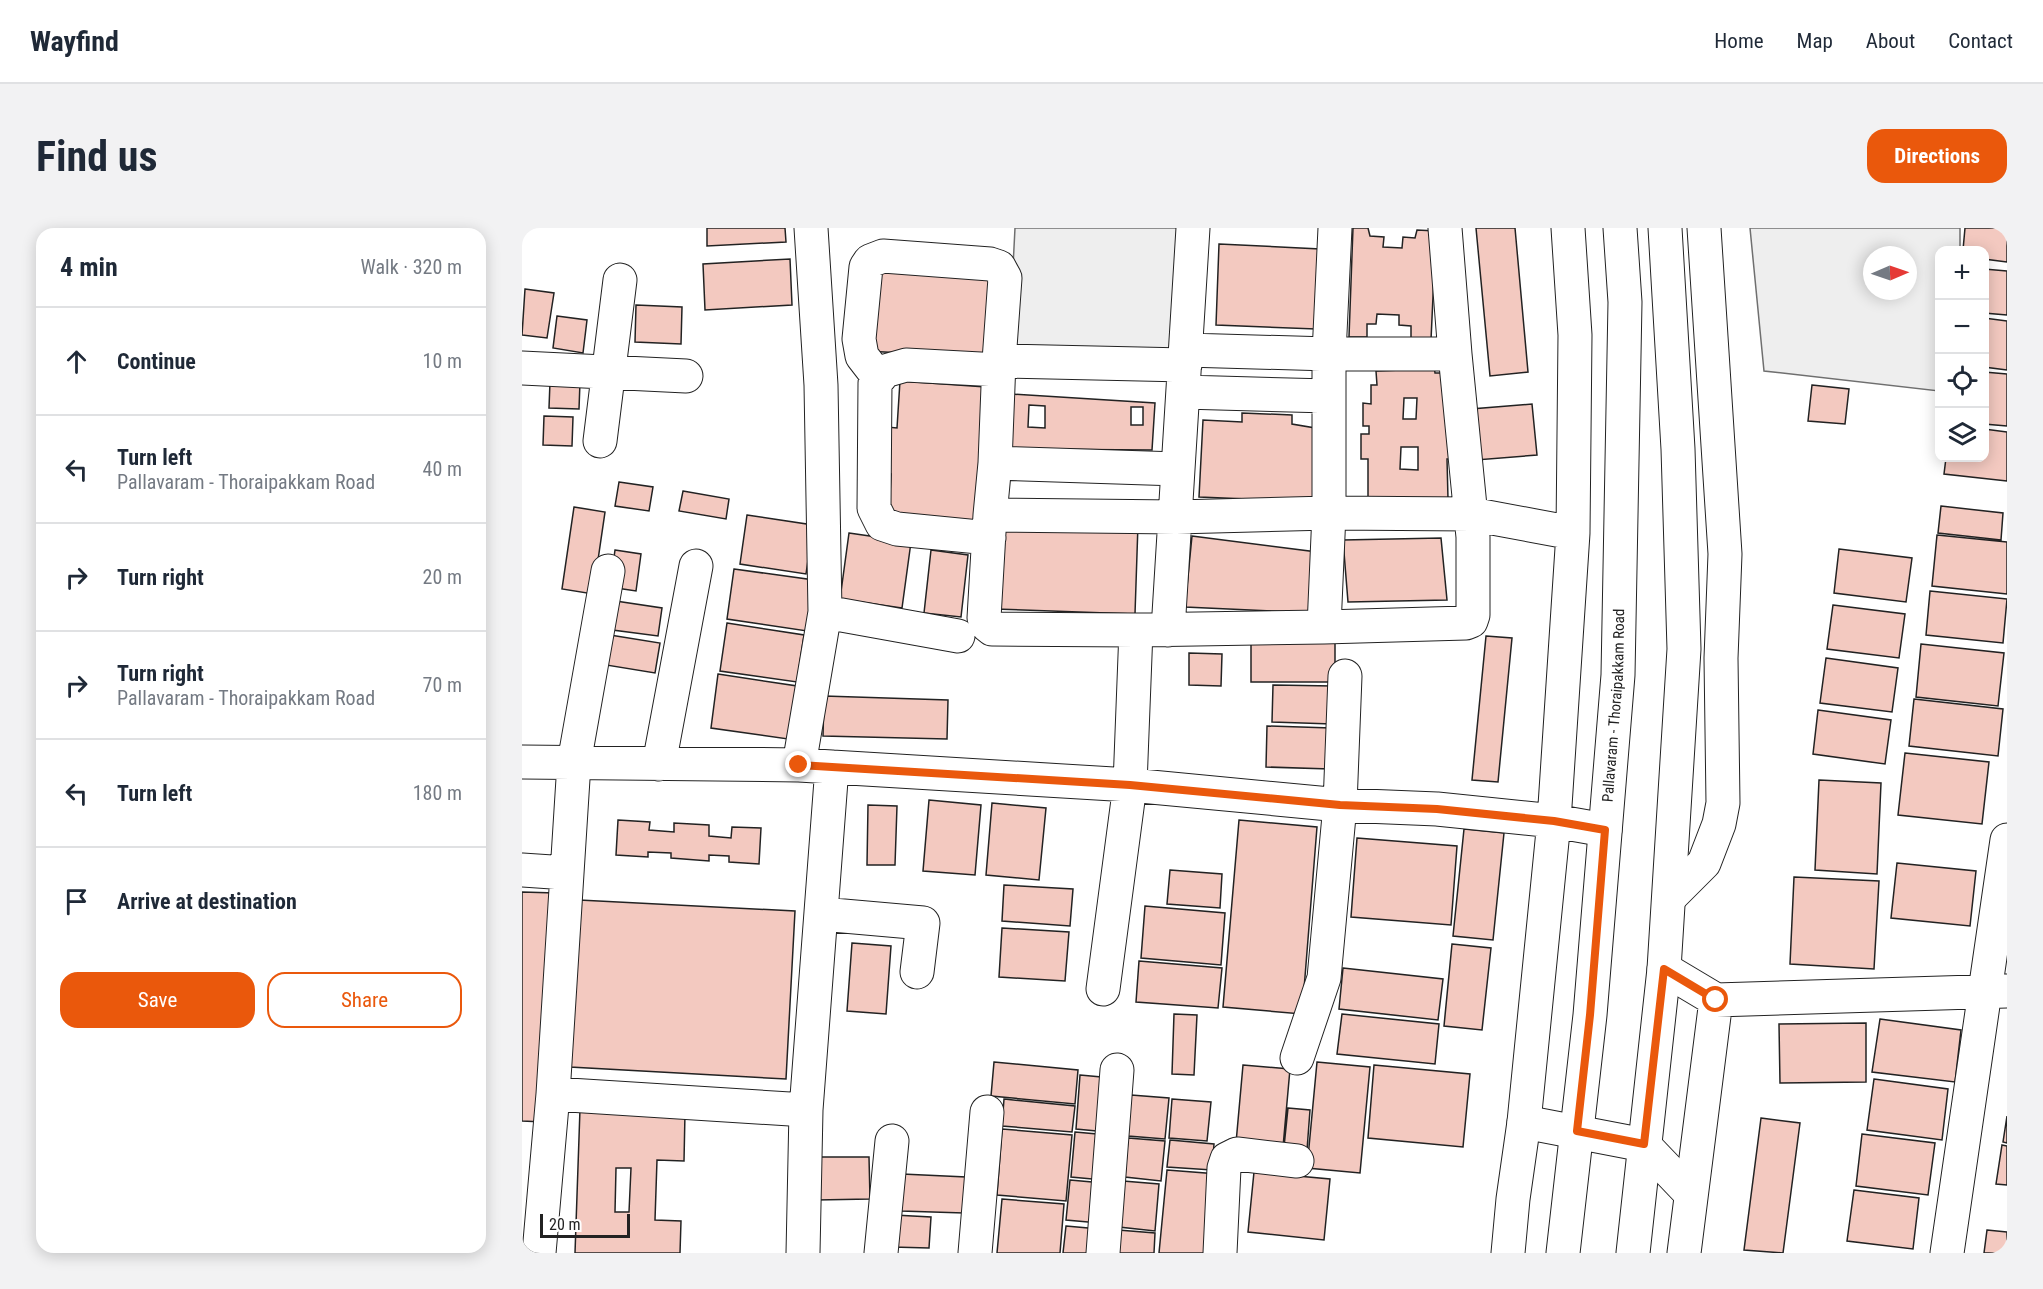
<!DOCTYPE html>
<html lang="en">
<head>
<meta charset="utf-8">
<style>
	:root { --surface:#fff; --page:#f2f2f3; --text:#1f2937; --muted:#747a83; --line:#e0e1e3; --accent:#ea580c }
	body { margin:0; font-family:"Roboto Condensed",sans-serif; background:var(--page); color:var(--text) }
	.controls { position:absolute; right:18px; top:18px; display:grid; overflow:hidden; border-radius:12px; box-shadow:0 3px 15px #0003 }
	.controls button { width:54px; height:54px; display:grid; place-items:center; padding:0; border:0; border-bottom:2px solid var(--line); background:var(--surface); color:var(--text); font:30px sans-serif }
	.compass { position:absolute; left:1341px; top:18px; width:54px; height:54px; border-radius:50%; background:var(--surface); box-shadow:0 3px 15px #0003; rotate:88deg }
	.scale { position:absolute; left:18px; bottom:15px; width:90px; box-sizing:border-box; padding-left:6px; border:3px solid #222; border-top:0; font-size:16px; line-height:21px; white-space:nowrap; color:#222; -webkit-text-stroke:4px #fff; paint-order:stroke }
	.stop { position:absolute; width:18px; height:18px; margin:-14px; border:4px solid #ea580c; border-radius:50%; background:#fff }
	.stop.end { background:#ea580c; border-color:#fff; box-shadow:0 2px 6px #0008 }
	.list { margin:0; padding:0; list-style:none }
	h2 { display:flex; justify-content:space-between; align-items:center; height:78px; margin:0; padding:0 24px; font-size:26px }
	h2 small { font-size:20px; font-weight:400; color:var(--muted) }
	.list li { display:grid; grid-template-columns:39px 1fr auto; gap:18px; align-items:center; box-sizing:border-box; height:108px; padding:0 24px; border-top:2px solid var(--line) }
	.list b { display:block; font-size:22px; white-space:nowrap }
	.list p { margin:0; font-size:20px; white-space:nowrap; color:var(--muted) }
	.list em { font-size:20px; font-style:normal; color:var(--muted) }
	.actions { display:flex; gap:12px; padding:18px 24px }
	.actions a { flex:1; padding:14px 0; border:2px solid var(--accent); border-radius:18px; text-align:center; font-size:21px; color:var(--accent) }
	.actions .main { background:var(--accent); color:#fff }
	.icon { flex:none; width:33px; height:33px; fill:none; stroke:currentColor; stroke-width:2; stroke-linecap:round; stroke-linejoin:round }
	.map { position:relative; flex:none; width:1485px; height:1025px; overflow:hidden; border-radius:18px }
	header { display:flex; align-items:center; gap:36px; box-sizing:border-box; height:84px; padding:0 30px; background:var(--surface); border-bottom:2px solid var(--line) }
	header strong { font-size:28px }
	nav { display:flex; gap:33px; margin-inline-start:auto; font-size:21px }
	.intro { display:flex; align-items:center; justify-content:space-between; box-sizing:border-box; height:144px; padding:0 36px }
	h1 { margin:0; font-size:42px }
	.button { padding:15px 27px; border-radius:18px; background:var(--accent); color:#fff; font-size:21px; font-weight:700 }
	main { display:flex; gap:36px; padding:0 36px }
	aside { flex:1; background:var(--surface); border-radius:18px; box-shadow:0 3px 15px #0003 }
	.map>svg:first-child { display:block }
	.green { fill:#eee; stroke:#6f6f6f; stroke-width:1.5; fill-rule:evenodd }
	.building { fill:#f3c9c0; stroke:#222; stroke-width:1.5; fill-rule:evenodd }
	.lines { fill:none; stroke-linecap:round; stroke-linejoin:round }
	.minor-casing { stroke:#222; stroke-width:35 }
	.major-casing { stroke:#222; stroke-width:35 }
	.minor { stroke:#fff; stroke-width:33 }
	.major { stroke:#fff; stroke-width:33 }
	.route { stroke:#ea580c; stroke-width:8 }
	.labels { text-anchor:middle; stroke-width:4.5; stroke-linejoin:round; paint-order:stroke }
	.street-label { font-size:15px; fill:#222; stroke:#fff }
</style>
</head>
<body>
<header>
<strong>Wayfind</strong>
<nav><a>Home</a><a>Map</a><a>About</a><a>Contact</a></nav>
</header>
<div class="intro"><h1>Find us</h1><a class="button">Directions</a></div>
<main>
<aside>
<h2>4 min<small>Walk · 320 m</small></h2>
<ul class="list">
<li><svg class="icon" aria-label="ahead" viewBox="0 0 24 24"><path d="M12 20V5M6 11l6-6 6 6"/></svg><div><b>Continue</b></div><em>10 m</em></li>
<li><svg class="icon" aria-label="left" viewBox="0 0 24 24"><path d="M17 20v-9H6M10 6l-5 5 5 5"/></svg><div><b>Turn left</b><p>Pallavaram - Thoraipakkam Road</p></div><em>40 m</em></li>
<li><svg class="icon" aria-label="right" viewBox="0 0 24 24"><path d="M7 20v-9h11M14 6l5 5-5 5"/></svg><div><b>Turn right</b></div><em>20 m</em></li>
<li><svg class="icon" aria-label="right" viewBox="0 0 24 24"><path d="M7 20v-9h11M14 6l5 5-5 5"/></svg><div><b>Turn right</b><p>Pallavaram - Thoraipakkam Road</p></div><em>70 m</em></li>
<li><svg class="icon" aria-label="left" viewBox="0 0 24 24"><path d="M17 20v-9H6M10 6l-5 5 5 5"/></svg><div><b>Turn left</b></div><em>180 m</em></li>
<li><svg class="icon" aria-label="arrive" viewBox="0 0 24 24"><path d="M6 21V4h12l-3 4 3 4H6"/></svg><div><b>Arrive at destination</b></div></li>
</ul>
<div class="actions"><a class="main">Save</a><a>Share</a></div>
</aside>
<div class="map">
<svg width="1485" height="1025" viewBox="0 0 1485 1025">
	<rect width="100%" height="100%" fill="#fff"/>
	<path class="green" d="M 493,0 L 659,0 L 653,125 L 487,117 Z
		M 1228,0 L 1438,0 L 1438,22 L 1418,22 L 1417,163 L 1242,143 ZM 1350,27 L 1386,27 L 1386,63 L 1350,63 Z"/>
	<path class="building" d="M 185,0 L 263,0 L 264,14 L 185,18 Z
		M 831,0 L 846,0 L 848,8 L 862,9 L 861,19 L 880,20 L 881,9 L 893,10 L 895,2 L 914,3 L 909,112 L 889,111 L 889,98 L 877,97 L 877,87 L 855,86 L 854,96 L 845,96 L 845,109 L 827,109 Z
		M 954,0 L 993,0 L 1006,144 L 968,148 Z
		M 1443,0 L 1485,0 L 1485,34 L 1462,31 L 1462,22 L 1441,22 Z
		M 697,16 L 798,21 L 794,101 L 694,97 Z
		M 268,31 L 270,77 L 183,82 L 181,36 Z
		M 348,36 L 478,43 L 473,130 L 344,123 Z
		M 1462,41 L 1485,43 L 1485,87 L 1462,85 Z
		M 3,61 L 32,65 L 25,110 L 0,107 Z
		M 114,77 L 160,79 L 159,116 L 113,114 Z
		M 35,88 L 65,92 L 61,125 L 31,120 Z
		M 1462,90 L 1485,93 L 1485,142 L 1462,139 Z
		M 912,138 L 913,145 L 930,145 L 937,231 L 925,231 L 926,271 L 846,273 L 846,231 L 839,231 L 839,206 L 847,206 L 847,198 L 841,198 L 841,175 L 849,176 L 849,157 L 855,157 L 854,143 L 880,142 ZM 882,170 L 895,170 L 894,191 L 881,191 ZM 879,219 L 896,219 L 896,242 L 878,241 Z
		M 1462,144 L 1485,146 L 1485,198 L 1462,196 Z
		M 378,153 L 464,159 L 454,293 L 367,286 L 369,246 L 362,245 L 365,199 L 375,200 Z
		M 28,154 L 58,154 L 57,181 L 27,180 Z
		M 1290,157 L 1327,161 L 1323,196 L 1286,193 Z
		M 489,166 L 633,175 L 630,222 L 483,221 ZM 507,177 L 523,178 L 523,200 L 506,199 ZM 609,179 L 621,179 L 621,197 L 609,197 Z
		M 1010,176 L 1015,227 L 954,232 L 949,181 Z
		M 720,185 L 770,187 L 770,196 L 799,201 L 800,274 L 677,269 L 681,192 L 720,194 Z
		M 22,188 L 51,189 L 50,218 L 21,217 Z
		M 1462,201 L 1485,204 L 1485,253 L 1422,246 L 1424,230 L 1462,230 Z
		M 97,254 L 131,259 L 127,283 L 93,278 Z
		M 161,263 L 207,271 L 204,291 L 157,283 Z
		M 1419,278 L 1481,285 L 1479,312 L 1416,305 Z
		M 52,279 L 83,284 L 71,366 L 40,361 Z
		M 225,287 L 291,297 L 284,346 L 218,336 Z
		M 476,291 L 616,296 L 613,386 L 473,381 Z
		M 327,305 L 389,314 L 380,380 L 318,371 Z
		M 1415,307 L 1485,314 L 1485,366 L 1410,358 Z
		M 670,308 L 795,324 L 792,385 L 663,379 Z
		M 919,310 L 925,372 L 826,374 L 821,312 Z
		M 1317,321 L 1390,330 L 1384,374 L 1312,365 Z
		M 93,322 L 119,326 L 114,363 L 88,359 Z
		M 409,322 L 446,327 L 439,389 L 402,385 Z
		M 212,341 L 292,352 L 285,403 L 205,391 Z
		M 1408,363 L 1485,371 L 1481,415 L 1404,407 Z
		M 87,372 L 140,380 L 136,408 L 83,401 Z
		M 1311,377 L 1383,386 L 1377,430 L 1305,421 Z
		M 205,395 L 282,407 L 275,454 L 198,443 Z
		M 88,407 L 138,415 L 133,445 L 84,437 Z
		M 964,408 L 990,410 L 976,554 L 950,552 Z
		M 729,411 L 813,411 L 813,454 L 729,454 Z
		M 1399,416 L 1482,425 L 1476,478 L 1394,469 Z
		M 667,425 L 700,426 L 699,458 L 667,457 Z
		M 1304,430 L 1376,440 L 1370,484 L 1298,475 Z
		M 196,446 L 275,458 L 266,511 L 189,500 Z
		M 751,457 L 811,458 L 810,496 L 750,494 Z
		M 302,468 L 426,472 L 425,511 L 301,508 Z
		M 1392,471 L 1481,481 L 1476,528 L 1387,518 Z
		M 1296,482 L 1369,492 L 1363,536 L 1291,526 Z
		M 745,498 L 809,500 L 808,541 L 744,539 Z
		M 1383,525 L 1467,534 L 1460,596 L 1376,587 Z
		M 1297,552 L 1359,555 L 1355,646 L 1293,642 Z
		M 407,572 L 459,577 L 453,647 L 401,643 Z
		M 470,575 L 524,580 L 517,652 L 464,647 Z
		M 346,577 L 375,578 L 373,637 L 345,637 Z
		M 96,592 L 128,594 L 127,602 L 152,604 L 152,595 L 187,597 L 187,608 L 209,610 L 210,599 L 239,600 L 237,636 L 207,634 L 207,628 L 187,627 L 187,633 L 149,630 L 149,625 L 126,624 L 126,629 L 94,627 Z
		M 717,592 L 795,599 L 780,786 L 701,779 Z
		M 942,601 L 982,605 L 971,712 L 931,708 Z
		M 835,610 L 935,618 L 929,697 L 829,689 Z
		M 1375,635 L 1454,643 L 1448,698 L 1369,690 Z
		M 648,642 L 700,646 L 698,680 L 645,676 Z
		M 1272,649 L 1357,653 L 1352,741 L 1268,736 Z
		M 482,657 L 551,661 L 548,698 L 480,693 Z
		M 0,664 L 33,665 L 21,894 L 0,893 Z
		M 57,672 L 273,683 L 264,851 L 48,839 Z
		M 623,678 L 703,685 L 699,737 L 619,730 Z
		M 480,700 L 547,704 L 543,753 L 477,749 Z
		M 330,715 L 369,718 L 364,786 L 325,783 Z
		M 930,716 L 969,720 L 960,802 L 922,798 Z
		M 617,733 L 700,740 L 696,780 L 614,774 Z
		M 821,740 L 921,751 L 916,792 L 817,781 Z
		M 652,786 L 675,787 L 672,847 L 650,846 Z
		M 820,786 L 917,796 L 913,836 L 815,826 Z
		M 1358,791 L 1439,802 L 1433,854 L 1350,844 Z
		M 1344,795 L 1344,854 L 1258,855 L 1257,796 Z
		M 472,834 L 556,842 L 553,876 L 469,868 Z
		M 795,834 L 848,839 L 838,945 L 785,940 Z
		M 721,837 L 768,841 L 761,919 L 714,915 Z
		M 852,837 L 948,846 L 941,919 L 846,910 Z
		M 558,847 L 590,850 L 585,904 L 554,901 Z
		M 1352,851 L 1426,861 L 1420,912 L 1345,902 Z
		M 609,867 L 647,870 L 643,911 L 606,908 Z
		M 482,871 L 553,878 L 550,904 L 480,898 Z
		M 650,871 L 689,874 L 685,913 L 647,910 Z
		M 766,880 L 788,882 L 785,922 L 762,919 Z
		M 58,881 L 163,885 L 162,933 L 135,932 L 133,992 L 159,993 L 158,1025 L 53,1025 ZM 94,940 L 109,940 L 107,984 L 93,984 Z
		M 1485,888 L 1485,915 L 1481,914 Z
		M 1239,890 L 1278,895 L 1261,1025 L 1222,1022 Z
		M 480,901 L 550,907 L 544,973 L 475,967 Z
		M 553,904 L 586,907 L 581,952 L 549,949 Z
		M 1340,906 L 1413,915 L 1406,967 L 1334,958 Z
		M 606,910 L 643,913 L 639,953 L 603,949 Z
		M 648,912 L 692,916 L 690,942 L 645,939 Z
		M 1480,917 L 1485,918 L 1485,957 L 1474,956 Z
		M 293,929 L 347,929 L 348,971 L 294,972 Z
		M 645,942 L 696,946 L 689,1025 L 637,1025 Z
		M 732,944 L 808,951 L 802,1012 L 726,1004 Z
		M 380,946 L 444,949 L 442,985 L 379,983 Z
		M 548,952 L 581,955 L 577,995 L 544,992 Z
		M 601,953 L 637,956 L 633,1003 L 597,999 Z
		M 1332,962 L 1397,970 L 1391,1021 L 1325,1013 Z
		M 480,971 L 542,976 L 538,1025 L 475,1025 Z
		M 372,987 L 409,989 L 407,1020 L 370,1019 Z
		M 544,998 L 577,1001 L 575,1025 L 541,1025 Z
		M 596,1002 L 633,1005 L 632,1025 L 594,1025 Z
		M 1465,1002 L 1485,1004 L 1485,1025 L 1462,1025 Z"/>
	<g class="lines">
		<g class="minor-casing">
			<path id="minor" d="M 923,0 L 933,126
				M 664,122 L 807,126 L 933,126 L 951,309 L 951,387 L 949,393 L 944,395 L 802,399 L 807,285 L 807,126 L 813,0
				M 0,140 L 164,148
				M 357,150 L 340,128 L 337,111 L 344,39 L 348,33 L 361,28 L 468,36 L 477,39 L 483,50 L 477,133
				M 661,164 L 807,168
				M 78,213 L 98,52
				M 473,235 L 656,241
				M 468,287 L 473,235 L 477,133 L 663,137
				M 467,310 L 375,301 L 360,296 L 352,280 L 353,155 L 363,143 L 384,137 L 477,142
				M 303,384 L 436,408
				M 802,399 L 614,402 L 470,401 L 465,397 L 462,390 L 468,287 L 654,289 L 807,285 L 949,286 L 1051,305
				M 646,402 L 671,0
				M 0,534 L 277,537 L 608,557 L 818,577 L 915,581 L 1032,593 L 1083,602
				M 137,536 L 174,338
				M 277,537 L 303,384 L 299,157 L 289,0
				M 0,642 L 45,645
				M 1148,669 L 1182,635 L 1197,596 L 1201,575 L 1199,430 L 1203,326 L 1182,0
				M 299,686 L 401,695 L 395,744
				M 1142,741 L 1194,772 L 1485,763
				M 581,761 L 608,557 L 614,402
				M 775,830 L 802,750 L 818,577 L 823,448
				M 31,866 L 284,882
				M 17,1025 L 31,866 L 52,535 L 86,343
				M 281,1025 L 284,882 L 310,539
				M 359,1025 L 370,913
				M 453,1025 L 465,884
				M 581,1025 L 595,842
				M 698,1025 L 702,940 L 705,931 L 715,926 L 775,933
				M 986,1025 L 991,971 L 1002,894 L 1032,593 L 1051,305 L 1053,107 L 1046,0
				M 1162,1025 L 1194,772
				M 1425,1025 L 1485,612"/>
		</g>
		<g class="major-casing">
			<g id="major">
				<path d="M 1002,894 L 1122,917 L 1168,965"/>
				<path id="s1" d="M 1041,1025 L 1068,787 L 1096,447 L 1103,74 L 1098,0"/>
				<path d="M 1111,1025 L 1142,741 L 1162,421 L 1156,221 L 1143,0"/>
			</g>
		</g>
		<use href="#minor" class="minor"/>
		<use href="#major" class="major"/>
	</g>
	<g class="lines">
		<path class="route" d="M 277,537 L 608,557 L 818,577 L 915,581 L 1032,593 L 1083,602 L 1068,787 L 1055,903 L 1122,916 L 1142,741 L 1194,772"/>
	</g>
	<g class="labels">
		<g class="street-label">
			<text dy="5" stroke="none"><textPath href="#s1" startOffset="550">Pallavaram - Thoraipakkam Road</textPath></text>
		</g>
	</g>
</svg>
<div class="controls">
<button>+</button>
<button>−</button>
<button><svg class="icon" aria-label="locate" viewBox="0 0 24 24"><circle cx="12" cy="12" r="6"/><path d="M12 2v4M12 18v4M2 12h4M18 12h4"/></svg></button>
<button><svg class="icon" aria-label="layers" viewBox="0 0 24 24"><path d="M12 4l9 5-9 5-9-5zM3 14l9 5 9-5"/></svg></button>
</div>
<svg class="compass" viewBox="-18 -18 36 36"><path d="M0-13l5 13h-10z" fill="#e53935"/><path d="M0 13l5-13h-10z" fill="#747a83"/></svg>
<div class="scale">20 m</div>
<div class="stop" style="left:1194px;top:772px"></div>
<div class="stop end" style="left:277px;top:537px"></div>
</div>
</main>
</body>
</html>
